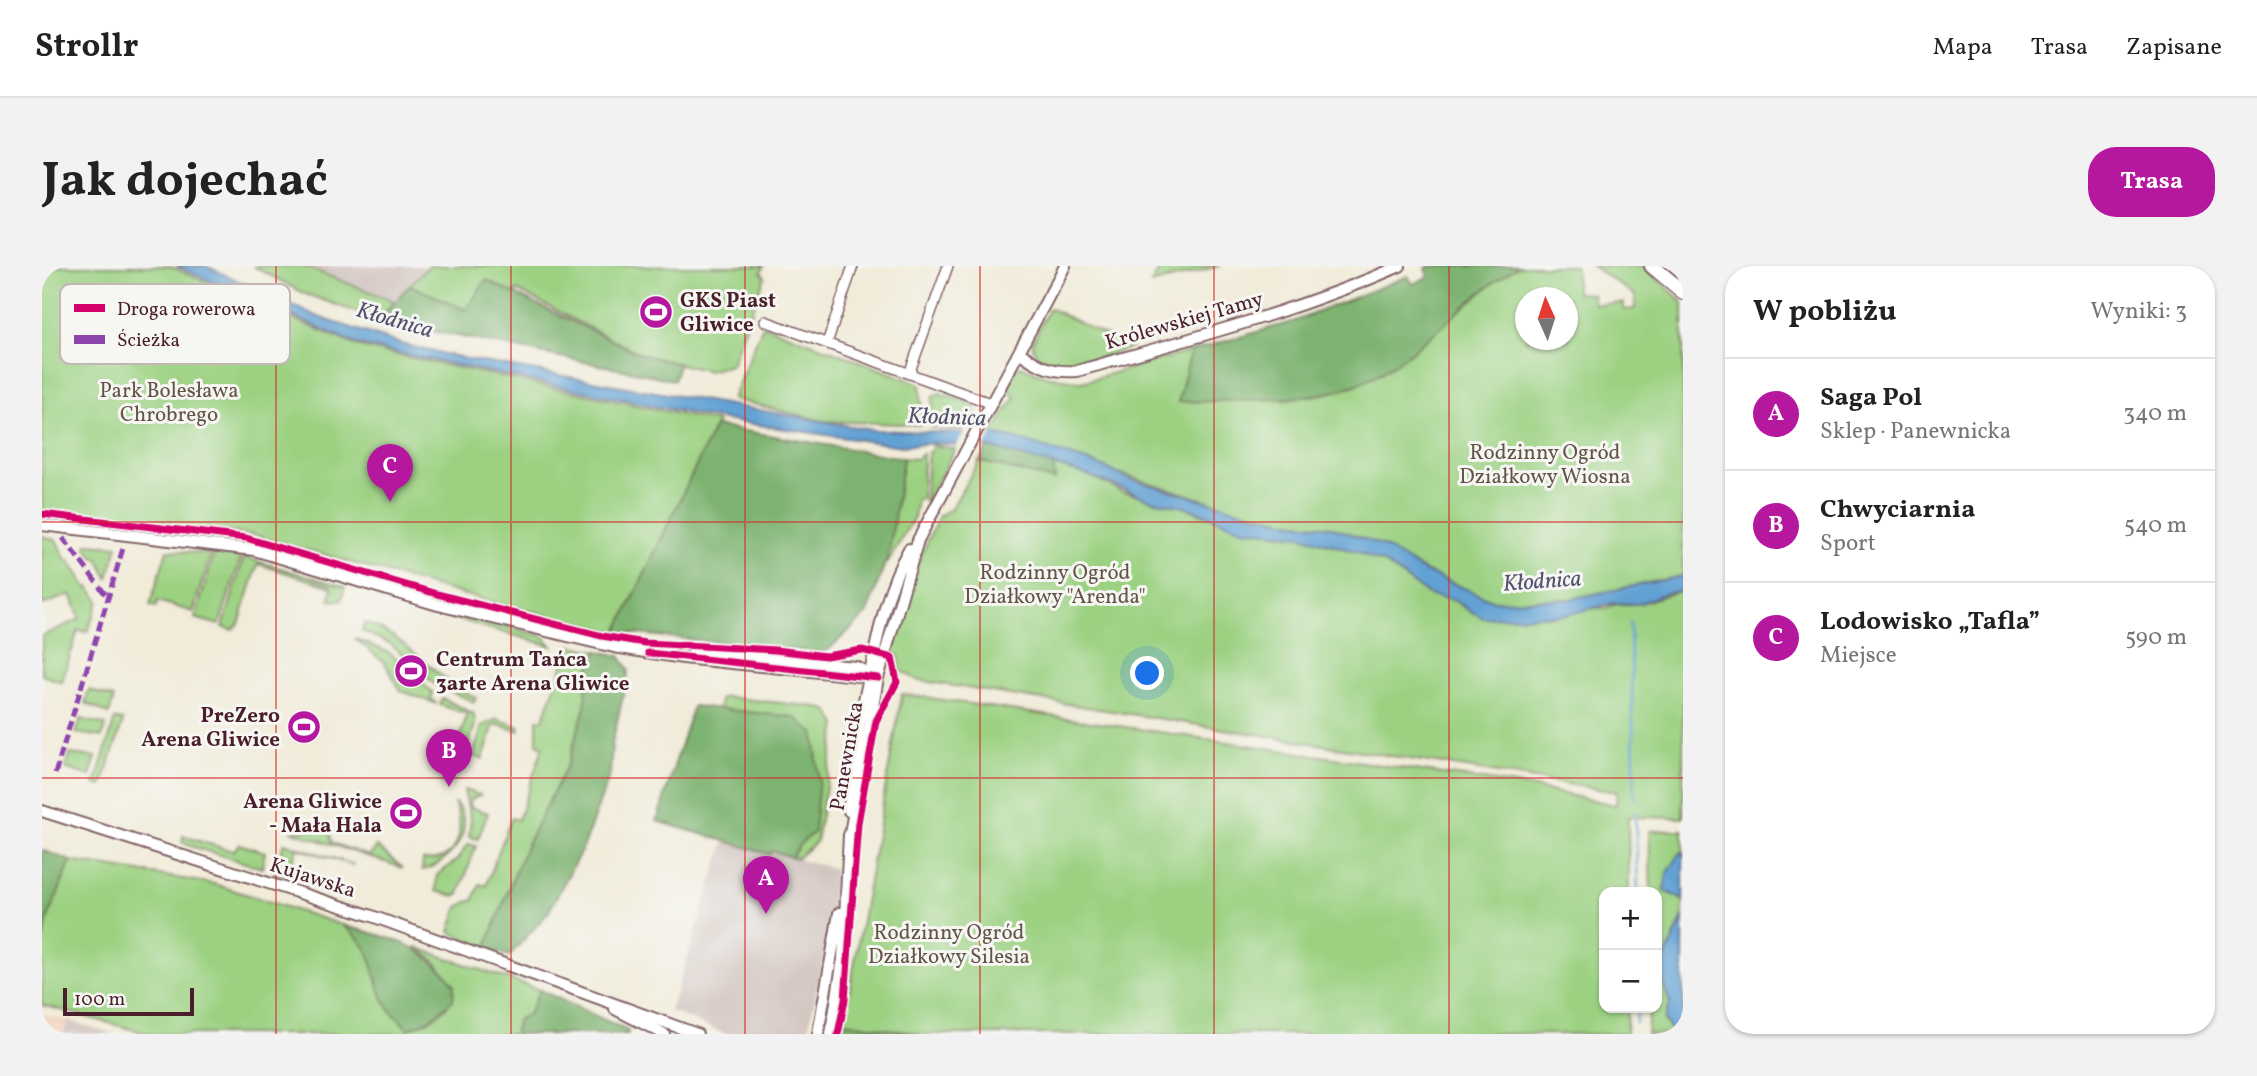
<!DOCTYPE html>
<html lang="pl">
<head>
<meta charset="utf-8">
<style>
	:root { --surface:#fff; --page:#f2f2f2; --text:#222; --muted:#767676; --line:#e0e0e0; --accent:#b5179e }
	body { margin:0; font-family:Vollkorn,serif; background:var(--page); color:var(--text) }
	.controls { position:absolute; right:21px; bottom:21px; display:grid; overflow:hidden; border-radius:14px; box-shadow:0 2px 5px #0004 }
	.controls button { width:63px; height:63px; display:grid; place-items:center; padding:0; border:0; border-bottom:2px solid var(--line); background:var(--surface); color:var(--text); font:35px sans-serif }
	.compass { position:absolute; left:1473px; top:21px; width:63px; height:63px; border-radius:50%; background:var(--surface); box-shadow:0 2px 5px #0004; rotate:357deg }
	.scale { position:absolute; left:21px; bottom:18px; width:131px; box-sizing:border-box; padding-left:7px; border:4px solid #4a1f2b; border-top:0; font-size:19px; line-height:24px; white-space:nowrap; color:#4a1f2b; -webkit-text-stroke:5px #f6f6f2; paint-order:stroke }
	.you { position:absolute; left:1106px; top:408px; width:24px; height:24px; margin:-18px; border:5px solid #fff; border-radius:50%; background:#1a73e8; box-shadow:0 0 0 10px #1a73e833 }
	.badge { display:grid; place-items:center; width:46px; height:46px; border-radius:50%; background:var(--accent); color:#fff; font-size:23px; font-weight:700 }
	.pin { position:absolute; translate:-50% -58px; filter:drop-shadow(0 2px 4px #0008) }
	.pin::after { content:''; position:absolute; top:37px; width:24px; height:21px; background:inherit; clip-path:polygon(0 0,100% 0,50% 100%) }
	.list { margin:0; padding:0; list-style:none }
	h2 { display:flex; justify-content:space-between; align-items:center; height:91px; margin:0; padding:0 28px; font-size:30px }
	h2 small { font-size:23px; font-weight:400; color:var(--muted) }
	.list li { display:grid; grid-template-columns:46px 1fr auto; gap:21px; align-items:center; box-sizing:border-box; height:112px; padding:0 28px; border-top:2px solid var(--line) }
	.list b { display:block; font-size:26px; white-space:nowrap }
	.list p { margin:0; font-size:23px; white-space:nowrap; color:var(--muted) }
	.list em { font-size:23px; font-style:normal; color:var(--muted) }
	.map { position:relative; flex:none; width:1641px; height:768px; overflow:hidden; border-radius:28px }
	header { display:flex; align-items:center; gap:42px; box-sizing:border-box; height:98px; padding:0 35px; background:var(--surface); border-bottom:2px solid var(--line) }
	header strong { font-size:33px }
	nav { display:flex; gap:38px; margin-inline-start:auto; font-size:24px }
	.intro { display:flex; align-items:center; justify-content:space-between; box-sizing:border-box; height:168px; padding:0 42px }
	h1 { margin:0; font-size:49px }
	.button { padding:18px 32px; border-radius:28px; background:var(--accent); color:#fff; font-size:24px; font-weight:700 }
	main { display:flex; gap:42px; padding:0 42px }
	aside { flex:1; background:var(--surface); border-radius:28px; box-shadow:0 2px 5px #0004 }
	.map>svg:first-child { display:block }
	.built { fill:#f3d4bf }
	.industrial { fill:#cfc0bb }
	.green { fill:#9cd182; stroke:#737856; stroke-width:2; fill-rule:evenodd }
	.forest { fill:#7db370; stroke:#64694e; stroke-width:2 }
	.water { fill:#62a1d4; stroke:#566080; stroke-width:2 }
	.pier { fill:#f1ebd8 }
	.lines { fill:none; stroke-linecap:round; stroke-linejoin:round }
	.stream { stroke:#62a1d4; stroke-width:2.5 }
	.minor-casing { stroke:#846668; stroke-width:12 }
	.tertiary-casing { stroke:#846668; stroke-width:14 }
	.primary-casing { stroke:#846668; stroke-width:18 }
	.minor { stroke:#fff; stroke-width:9 }
	.tertiary { stroke:#fff; stroke-width:10 }
	.primary { stroke:#fff; stroke-width:14 }
	.quiet { stroke:#8e44ad; stroke-width:5; stroke-dasharray:10 5; stroke-linecap:butt }
	.cycleway-casing { stroke:#f6f6f2; stroke-width:11 }
	.cycleway { stroke:#d6006c; stroke-width:7 }
	.grid { fill:none; stroke:#d62828; stroke-width:2; stroke-opacity:0.55 }
	.labels { text-anchor:middle; stroke-width:6; stroke-linejoin:round; paint-order:stroke }
	.poi-label { font-size:21px; font-weight:bold; fill:#4a1f2b; stroke:#f6f6f2; text-anchor:start }
	.street-label { font-size:21px; fill:#4a1f2b; stroke:#f6f6f2 }
	.park-label { font-size:21px; fill:#635445; stroke:#f6f6f2 }
	.water-label { font-size:23px; font-style:italic; fill:#54536f; stroke:#f6f6f2 }
	.key { fill:#f6f6f2; stroke:#c2b6b6; stroke-width:2 }
	.key-label { font-size:19px; fill:#4a1f2b }
</style>
</head>
<body>
<header>
<strong>Strollr</strong>
<nav><a>Mapa</a><a>Trasa</a><a>Zapisane</a></nav>
</header>
<div class="intro"><h1>Jak dojechać</h1><a class="button">Trasa</a></div>
<main>
<div class="map">
<svg width="1641" height="768" viewBox="0 0 1641 768">
	<rect width="100%" height="100%" fill="#f6f6f2"/>
	<filter id="ink" filterUnits="userSpaceOnUse"><feTurbulence type="fractalNoise" baseFrequency=".0143" numOctaves="2"/><feDisplacementMap in="SourceGraphic" scale="14" xChannelSelector="R" yChannelSelector="G"/><feConvolveMatrix kernelMatrix="1 2 1 2 8 2 1 2 1" color-interpolation-filters="sRGB"/></filter>
	<filter id="wash" filterUnits="userSpaceOnUse"><feTurbulence type="fractalNoise" baseFrequency=".00686" numOctaves="4" result="noise"/><feDisplacementMap in="SourceGraphic" scale="28" xChannelSelector="R" yChannelSelector="G"/><feGaussianBlur stdDeviation="1.57" result="paint"/><feColorMatrix in="noise" values="0 0 0 0 0 0 0 0 0 0 0 0 0 0 0 0 0 1.4 0 .05"/><feComposite in="paint" operator="in"/></filter>
	<g filter="url(#wash)">
		<rect width="100%" height="100%" fill="#f1ebd8"/>
		<path class="built" d="M 0,748 L 26,755 L 21,768 L 0,768 Z"/>
		<path class="industrial" d="M 261,0 L 387,0 L 352,35 Z
			M 683,575 L 794,603 L 785,676 L 765,768 L 683,768 L 628,745 Z
			M 26,755 L 74,768 L 21,768 Z"/>
		<path class="green" d="M 0,0 L 127,0 L 317,81 L 675,156 L 575,366 L 427,330 L 212,269 L 29,250 L 0,243 Z
			M 211,0 L 261,0 L 352,35 L 337,54 L 261,27 Z
			M 387,0 L 722,0 L 719,6 L 723,11 L 689,99 L 666,105 L 598,88 L 475,24 L 452,64 L 358,29 Z
			M 1119,0 L 1178,0 L 1109,18 Z
			M 1477,0 L 1534,0 L 1534,27 L 1550,28 L 1552,38 L 1582,37 L 1582,44 L 1593,43 L 1593,29 L 1550,0 L 1601,0 L 1641,36 L 1641,310 L 1528,333 L 1452,335 L 1384,306 L 1339,279 L 1290,261 L 1246,256 L 1189,242 L 950,168 L 969,137 L 974,134 L 965,120 L 974,103 L 979,100 L 1003,110 L 1040,116 L 1149,85 L 1137,136 C 1194,133 1277,139 1328,113 C 1384,84 1423,31 1477,0 ZM 1484,32 L 1526,32 L 1526,74 L 1484,74 Z
			M 1007,42 L 1089,82 C 1057,91 1025,107 994,90 L 990,78 Z
			M 721,59 L 878,118 L 881,159 L 782,155 L 690,133 Z
			M 898,127 L 930,137 L 934,145 L 921,164 L 888,161 L 891,130 Z
			M 890,179 L 913,183 L 883,238 L 886,186 L 889,186 Z
			M 881,188 L 880,233 L 875,233 L 872,251 L 845,298 L 861,192 L 874,193 Z
			M 937,195 L 1012,214 L 1011,199 L 1046,209 L 1081,226 L 1134,238 L 1200,263 L 1259,270 L 1316,286 L 1342,297 L 1387,329 L 1411,334 L 1430,347 L 1565,342 C 1574,336 1582,339 1592,338 C 1607,337 1624,327 1641,325 L 1641,552 L 1586,551 L 1587,626 L 1562,626 L 1562,742 L 1585,742 L 1584,768 L 878,768 L 802,756 L 860,428 L 1488,521 L 1574,539 L 1575,526 L 875,414 L 858,404 L 857,390 L 849,385 L 876,296 L 897,250 L 909,243 Z
			M 35,257 L 144,267 L 201,276 L 34,260 Z
			M 0,270 L 14,274 L 24,294 L 27,294 L 45,322 L 47,321 L 57,335 L 45,366 L 36,364 L 20,416 L 0,409 L 0,370 L 38,353 L 29,328 L 0,339 Z
			M 45,278 L 76,280 L 66,312 L 55,291 L 52,292 L 44,281 Z
			M 125,284 L 169,288 L 151,346 L 116,335 L 114,341 L 108,339 Z
			M 172,288 L 199,291 L 177,359 L 153,352 Z
			M 205,292 L 303,321 L 299,335 L 288,334 L 290,321 L 216,298 L 197,358 L 190,364 L 181,361 L 201,294 Z
			M 342,329 L 501,370 L 510,380 L 339,332 Z
			M 323,357 C 368,371 391,413 434,432 L 432,436 L 392,418 L 349,378 L 320,365 Z
			M 312,372 L 348,387 L 391,427 L 389,432 L 395,438 L 359,425 L 343,397 Z
			M 529,380 L 556,385 L 546,405 L 543,441 L 526,498 L 484,580 L 444,682 L 408,666 L 416,641 L 432,633 L 438,618 L 444,620 L 469,552 L 476,554 L 501,481 L 495,478 L 495,453 L 501,454 L 523,393 L 518,391 Z
			M 47,424 L 72,432 L 67,448 L 43,437 Z
			M 683,431 L 776,441 L 787,445 L 795,459 L 774,576 L 755,592 L 749,591 L 758,577 L 752,451 L 677,443 L 678,433 Z
			M 400,432 L 432,448 L 433,459 L 424,488 L 414,485 L 425,448 L 398,439 Z
			M 39,453 L 64,459 L 60,471 L 34,467 Z
			M 73,453 L 81,455 L 60,520 L 53,518 Z
			M 455,453 L 478,461 L 477,465 L 452,458 L 441,493 L 431,490 L 440,460 Z
			M 28,488 L 54,491 L 48,510 L 23,502 Z
			M 422,524 L 438,529 L 428,534 L 427,541 L 446,547 L 436,573 L 427,571 L 429,554 Z
			M 412,536 C 438,561 408,598 380,604 L 381,594 C 419,595 423,565 412,536 Z
			M 287,563 L 290,577 L 327,590 L 335,581 L 361,602 L 249,565 Z
			M 1641,564 L 1641,586 L 1622,624 L 1641,634 L 1641,651 L 1617,706 L 1628,738 L 1622,753 L 1631,768 L 1605,768 L 1607,742 L 1615,742 L 1615,626 L 1609,626 L 1607,565 Z
			M 141,570 L 191,585 L 197,578 L 223,586 L 220,602 L 148,580 L 140,576 Z
			M 242,577 L 312,599 L 255,582 L 246,607 L 243,609 L 232,606 Z
			M 426,578 L 434,580 L 417,628 L 413,630 L 394,625 L 395,609 L 415,594 Z
			M 29,595 L 172,618 L 300,659 L 319,673 L 327,686 L 347,743 L 366,763 L 387,755 L 406,740 C 405,706 403,699 373,681 L 498,724 L 486,749 L 476,753 L 472,768 L 108,768 L 0,739 L 0,677 L 7,649 Z"/>
		<path class="forest" d="M 1388,0 L 1477,0 C 1423,31 1384,84 1327,113 C 1276,139 1194,133 1136,136 L 1149,85 L 1253,55 L 1366,10 L 1371,18 L 1386,11 L 1384,2 Z
			M 444,14 L 598,88 L 637,98 L 632,114 L 337,54 L 368,19 L 424,44 Z
			M 673,160 L 861,192 L 847,286 L 825,348 L 783,387 L 575,366 Z
			M 946,181 L 1011,199 L 1013,214 L 937,195 Z
			M 556,385 L 578,390 L 587,404 L 570,477 L 568,508 L 541,581 L 506,647 L 467,690 L 444,682 L 484,580 L 526,498 L 543,441 L 546,405 Z
			M 651,440 L 752,451 L 772,467 L 777,515 L 772,566 L 759,577 L 749,591 L 730,585 L 728,588 L 615,555 Z
			M 0,584 L 29,595 L 7,649 L 0,677 Z
			M 300,659 C 351,674 377,674 412,718 L 411,734 L 387,754 L 366,763 C 358,753 346,745 341,733 C 328,700 333,681 300,659 Z
			M 498,724 L 586,765 L 586,768 L 472,768 L 476,753 L 486,749 Z
			M 802,756 L 878,768 L 800,768 Z"/>
		<path class="water" d="M 134,0 L 164,0 L 279,52 L 363,79 L 425,93 L 831,164 L 950,168 L 975,173 L 1057,199 L 1085,212 L 1189,242 L 1246,256 L 1290,261 L 1339,279 L 1384,306 L 1452,335 L 1528,333 L 1641,310 L 1641,325 L 1624,327 L 1596,338 L 1572,337 L 1523,349 L 1441,352 L 1411,334 L 1387,329 L 1342,297 L 1316,286 L 1259,270 L 1200,263 L 1147,242 L 1109,234 L 1046,209 L 950,182 L 895,177 L 859,180 L 676,153 L 317,79 Z
			M 1639,586 L 1641,586 L 1641,634 L 1622,624 L 1625,608 Z
			M 1641,651 L 1641,768 L 1631,768 L 1622,753 L 1628,737 L 1617,706 Z"/>
		<path class="pier" d="M 924,163 L 952,164 L 941,184 L 913,182 Z"/>
		<g class="lines">
			<path class="stream" d="M 1588,357 L 1593,533
				M 1593,545 L 1596,626
				M 1594,757 L 1595,742"/>
		</g>
	</g>
	<g filter="url(#ink)">
		<g class="lines">
			<g class="minor-casing">
				<path id="minor" d="M 723,55 L 948,137
					M 785,77 L 811,0
					M 867,108 L 906,0"/>
			</g>
			<g class="tertiary-casing">
				<path id="tertiary" d="M 977,86 C 996,100 1010,107 1035,105 C 1144,74 1254,46 1358,0
					M 0,259 L 212,284 L 396,339 L 572,381 L 641,392 L 836,412
					M 651,387 L 814,401 L 832,410
					M 0,545 L 327,649 L 655,768
					M 807,545 C 809,497 817,454 828,407 C 837,364 845,321 867,283
					M 807,573 L 836,412 L 876,274 L 1023,0
					M 573,743 L 622,768
					M 776,768 L 797,647
					M 789,768 L 801,693 L 807,569"/>
			</g>
			<g class="primary-casing">
				<path id="primary" d="M 1610,0 L 1641,26"/>
			</g>
			<use href="#minor" class="minor"/>
			<use href="#tertiary" class="tertiary"/>
			<use href="#primary" class="primary"/>
			<path class="quiet" d="M 21,272 L 67,333
				M 13,508 L 82,279"/>
			<g class="cycleway-casing">
				<path id="cycleway" d="M 0,248 L 204,272 L 395,328 L 560,370 L 603,377 L 733,384 L 784,390 L 820,384 L 850,392 L 855,416 L 834,455 L 816,557 L 803,734 L 796,768
					M 606,387 L 836,412"/>
			</g>
			<use href="#cycleway" class="cycleway"/>
		</g>
	</g>
	<path class="grid" d="M 234,0 L 234,768M 469,0 L 469,768M 703,0 L 703,768M 938,0 L 938,768M 1172,0 L 1172,768M 1407,0 L 1407,768M 0,256 L 1641,256M 0,512 L 1641,512"/>
	<defs>
		<g id="stadium-disc" transform="scale(1.75)"><circle r="9.5" fill="#b5179e" stroke="#f6f6f2"/><path d="M0-5a6.5 5 0 1 0 0 10a6.5 5 0 1 0 0-10ZM-3.5-1.8h7v3.6h-7Z" fill="#fff"/></g>
	</defs>
	<g fill-rule="evenodd">
		<use href="#stadium-disc" x="614" y="46"/>
		<use href="#stadium-disc" x="369" y="405"/>
		<use href="#stadium-disc" x="262" y="461"/>
		<use href="#stadium-disc" x="364" y="547"/>
	</g>
	<g class="labels">
		<g class="poi-label">
			<text x="638" y="41">GKS Piast<tspan x="638" dy="24">Gliwice</tspan></text>
			<text x="394" y="400">Centrum Tańca<tspan x="394" dy="24">3arte Arena Gliwice</tspan></text>
			<text x="238" y="456" text-anchor="end">PreZero<tspan x="238" dy="24">Arena Gliwice</tspan></text>
			<text x="340" y="542" text-anchor="end">Arena Gliwice<tspan x="340" dy="24">- Mała Hala</tspan></text>
		</g>
		<g class="street-label">
			<text transform="translate(1142 54) rotate(-16)" y="7">Królewskiej Tamy</text>
			<text transform="translate(804 490) rotate(-80)" y="7">Panewnicka</text>
			<text transform="translate(271 611) rotate(18)" y="7">Kujawska</text>
		</g>
		<g class="park-label">
			<text x="127" y="131">Park Bolesława<tspan x="127" dy="24">Chrobrego</tspan></text>
			<text x="1503" y="193">Rodzinny Ogród<tspan x="1503" dy="24">Działkowy Wiosna</tspan></text>
			<text x="1013" y="313">Rodzinny Ogród<tspan x="1013" dy="24">Działkowy "Arenda"</tspan></text>
			<text x="907" y="673">Rodzinny Ogród<tspan x="907" dy="24">Działkowy Silesia</tspan></text>
		</g>
		<g class="water-label">
			<text transform="translate(353 53) rotate(16)" y="8">Kłodnica</text>
			<text transform="translate(905 150) rotate(2)" y="8">Kłodnica</text>
			<text transform="translate(1500 314) rotate(-4)" y="8">Kłodnica</text>
		</g>
	</g>
	<rect x="18" y="18" width="230" height="80" rx="10" class="key"/>
	<rect x="32" y="38" width="31" height="8" fill="#d6006c"/>
	<rect x="32" y="69" width="31" height="9" fill="#8e44ad"/>
	<g class="key-label">
		<text x="75" y="49">Droga rowerowa</text>
		<text x="75" y="80">Ścieżka</text>
	</g>
</svg>
<div class="controls">
<button>+</button>
<button>−</button>
</div>
<svg class="compass" viewBox="-18 -18 36 36"><path d="M0-13l5 13h-10z" fill="#e53935"/><path d="M0 13l5-13h-10z" fill="#767676"/></svg>
<div class="scale">100 m</div>
<div class="you"></div>
<div class="pin badge" style="left:724px;top:648px">A</div>
<div class="pin badge" style="left:407px;top:521px">B</div>
<div class="pin badge" style="left:348px;top:236px">C</div>
</div>
<aside>
<h2>W pobliżu<small>Wyniki: 3</small></h2>
<ul class="list">
<li><span class="badge">A</span><div><b>Saga Pol</b><p>Sklep · Panewnicka</p></div><em>340 m</em></li>
<li><span class="badge">B</span><div><b>Chwyciarnia</b><p>Sport</p></div><em>540 m</em></li>
<li><span class="badge">C</span><div><b>Lodowisko „Tafla”</b><p>Miejsce</p></div><em>590 m</em></li>
</ul>
</aside>
</main>
</body>
</html>
